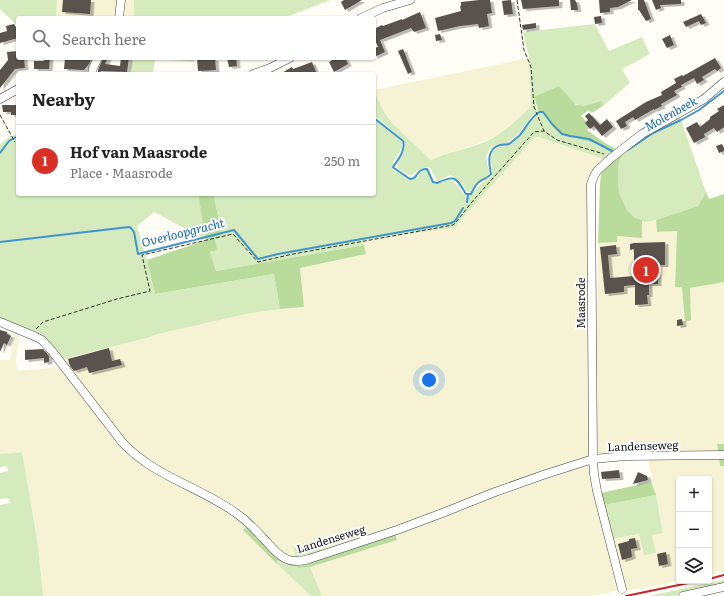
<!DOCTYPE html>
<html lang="en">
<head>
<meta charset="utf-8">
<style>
	:root { --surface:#fff; --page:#f2f2f2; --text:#222; --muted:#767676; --line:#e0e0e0; --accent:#d93025 }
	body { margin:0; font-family:Literata,serif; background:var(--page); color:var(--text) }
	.controls { position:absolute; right:12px; bottom:12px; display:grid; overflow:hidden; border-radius:4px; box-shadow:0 1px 3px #0004 }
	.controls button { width:36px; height:36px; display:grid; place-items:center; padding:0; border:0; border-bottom:1px solid var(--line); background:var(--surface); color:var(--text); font:20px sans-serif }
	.you { position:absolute; left:429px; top:380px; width:14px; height:14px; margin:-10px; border:3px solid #fff; border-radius:50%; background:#1a73e8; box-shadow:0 0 0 6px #1a73e833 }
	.badge { display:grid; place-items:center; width:26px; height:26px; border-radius:50%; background:var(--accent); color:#fff; font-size:13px; font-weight:700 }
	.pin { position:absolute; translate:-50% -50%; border:2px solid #fff; box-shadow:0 1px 4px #0006 }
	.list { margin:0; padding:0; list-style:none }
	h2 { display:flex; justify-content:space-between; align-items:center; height:52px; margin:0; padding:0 16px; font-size:17px }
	h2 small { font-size:13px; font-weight:400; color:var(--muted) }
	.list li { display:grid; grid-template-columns:26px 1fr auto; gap:12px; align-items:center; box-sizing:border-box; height:72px; padding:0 16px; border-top:1px solid var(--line) }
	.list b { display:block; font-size:15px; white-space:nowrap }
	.list p { margin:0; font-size:13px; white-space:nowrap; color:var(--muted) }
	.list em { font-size:13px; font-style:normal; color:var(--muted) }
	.icon { flex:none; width:22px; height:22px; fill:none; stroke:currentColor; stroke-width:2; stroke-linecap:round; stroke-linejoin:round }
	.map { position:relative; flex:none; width:724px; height:596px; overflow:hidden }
	.search { position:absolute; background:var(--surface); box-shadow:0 1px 3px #0004; left:16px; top:16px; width:360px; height:44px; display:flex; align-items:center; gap:10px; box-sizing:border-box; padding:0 14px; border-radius:4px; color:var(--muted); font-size:15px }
	.panel { position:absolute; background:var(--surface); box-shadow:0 1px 3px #0004; left:16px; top:72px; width:360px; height:124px; border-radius:4px }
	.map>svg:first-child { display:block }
	.farmland { fill:#f6f3d4 }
	.green { fill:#d5ebbd }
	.forest { fill:#b9dc9c }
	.cemetery { fill:#d9e3c4 }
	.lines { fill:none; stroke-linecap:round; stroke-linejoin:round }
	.stream { stroke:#3f96cf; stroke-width:2 }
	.building { fill:#5a524d; filter:url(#shadow) }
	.minor-casing { stroke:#444; stroke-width:9 }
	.path { stroke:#333; stroke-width:1; stroke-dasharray:4 2; stroke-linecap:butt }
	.minor { stroke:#fff; stroke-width:8 }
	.rail { stroke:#c4262e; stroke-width:2 }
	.labels { text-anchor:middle; stroke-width:4; stroke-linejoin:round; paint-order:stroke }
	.street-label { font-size:11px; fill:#111; stroke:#fff }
	.water-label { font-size:12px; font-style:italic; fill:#1768a6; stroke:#fff }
</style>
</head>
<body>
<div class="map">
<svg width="724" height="596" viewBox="0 0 724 596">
	<defs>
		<filter id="shadow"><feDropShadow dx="3.5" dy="2" stdDeviation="0" flood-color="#0004"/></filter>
	</defs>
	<rect width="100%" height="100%" fill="#fffdf5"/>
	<path class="farmland" d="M 57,0 L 118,0 L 116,18 L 56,18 Z
		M 124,0 L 134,0 L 134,17 L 122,17 Z
		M 529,58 L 531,106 L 520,117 L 502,132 L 486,141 L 439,156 L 431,160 L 391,122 L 384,112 L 374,91 L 374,90 Z
		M 538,137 L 604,159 L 595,168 L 589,457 L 392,528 L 321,551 L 317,539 L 293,546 L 296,559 L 287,556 L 241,509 L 169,472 L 139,455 L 131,446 L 114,426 L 76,377 L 63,359 L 147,338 L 158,334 L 246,314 L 280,309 L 304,307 L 300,268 L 366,254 L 362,240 L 454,228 L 534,138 Z
		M 642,220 L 645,221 L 656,221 L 657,232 L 677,231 L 675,286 L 682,287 L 691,320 L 690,288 L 724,282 L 724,444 L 717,444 L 718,452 L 601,455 L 599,454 L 596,446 L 597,315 L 598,243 L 617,242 L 617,236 L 642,237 Z
		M 15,332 L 20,333 L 16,359 L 17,371 L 61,367 L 128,453 L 154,470 L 216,502 L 248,525 L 243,530 L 311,596 L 43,596 L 38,545 L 22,452 L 0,454 L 0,360 L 10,360 Z
		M 719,457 L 720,466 L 724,466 L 724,571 L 709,574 L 709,479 L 679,479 L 679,581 L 680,581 L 626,591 L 612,539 L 639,534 L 652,534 L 663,532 L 656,495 L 651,482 L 653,481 L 648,459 Z
		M 584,466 L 588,468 L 590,474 L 617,591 L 590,596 L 322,596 L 310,567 L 397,540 L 395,533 L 444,515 Z"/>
	<path class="green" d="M 0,0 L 57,0 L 56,18 L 18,18 L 18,26 L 0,9 Z
		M 134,0 L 330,0 L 284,18 L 137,18 L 134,17 Z
		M 595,24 L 609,51 L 642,37 L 650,54 L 622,69 L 630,83 L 604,105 L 601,101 C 586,105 582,111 569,99 L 534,97 L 537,110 C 529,119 520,134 510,141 C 502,147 492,140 487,155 C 485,161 489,168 489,174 L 486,177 L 476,184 L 468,193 L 461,183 L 452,176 L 450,175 L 438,181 L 437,181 L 430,168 C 422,166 418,171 412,175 L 409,175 L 398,169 L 397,165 C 401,157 407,150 404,141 L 374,115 L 374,91 L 384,112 L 391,122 L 431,160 C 449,151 469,149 487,141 C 504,133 518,119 531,106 L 529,58 L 523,32 Z
		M 131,58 L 146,58 L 155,59 L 153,74 L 130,73 Z
		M 539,112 L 542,112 L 563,135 L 597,144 L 612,153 L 604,159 L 538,137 L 534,138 L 454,228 L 363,240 L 364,245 L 216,271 L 210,252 L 217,250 L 214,239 L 222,237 L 214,194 L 374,194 L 374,119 L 402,142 C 403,155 388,161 394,170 L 412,179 C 418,177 420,171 427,169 C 431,173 431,179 435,184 L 451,179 L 456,184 L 466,196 C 472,195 473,191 477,188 C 481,183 486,180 491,177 C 495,169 487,160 493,152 C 495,148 501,146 506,145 C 507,145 508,145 509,145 C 514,143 534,118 539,112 Z
		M 680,117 L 706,192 L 698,206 L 656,220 L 645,222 L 635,218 L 627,210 L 619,193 L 618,175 L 619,162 L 624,152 L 649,134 Z
		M 18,134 L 18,194 L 198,194 L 207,240 L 154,212 L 137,226 L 147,260 L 155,294 L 274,274 L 280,309 L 246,314 L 158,334 L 147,338 L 63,359 L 47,340 L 37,332 L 0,319 L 0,145 C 5,139 11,136 18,134 Z
		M 22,452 L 38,545 L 43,596 L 0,596 L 0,505 L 10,503 L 8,498 L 0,499 L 0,473 L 8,471 L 7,466 L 0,467 L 0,454 Z
		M 656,495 L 663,533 L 652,535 L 656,553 L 644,555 L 639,534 L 612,539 L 604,505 Z
		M 317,539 L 321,551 L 296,559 L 293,546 Z
		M 281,557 L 296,563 L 298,568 L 310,567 L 322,596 L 311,596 L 276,563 Z
		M 724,580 L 724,584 L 675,596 L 648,596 Z"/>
	<path class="forest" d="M 559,86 L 576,105 L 584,106 L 601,101 L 604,105 L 592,113 L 589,110 L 581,116 L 591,126 L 587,130 L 605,143 L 616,149 L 612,153 L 597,144 L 563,135 L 556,130 L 542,112 L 539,112 L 534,97 Z
		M 624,152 L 619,162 L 618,175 L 619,193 L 627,210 L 635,218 L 642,220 L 642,238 L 617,236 L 617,242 L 598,243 L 600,184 L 601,174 L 606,168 Z
		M 706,192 L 709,199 L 724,194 L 724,282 L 690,288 L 691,320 L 685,322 L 682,287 L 675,287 L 677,231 L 657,232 L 656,220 L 698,206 Z
		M 198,194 L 218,194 L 214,195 L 222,237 L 215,239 L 217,250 L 210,252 L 216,271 L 364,245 L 366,254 L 300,268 L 304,307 L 280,309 L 274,274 L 155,294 L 147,260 L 206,240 Z
		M 717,444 L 724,444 L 724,466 L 720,466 Z
		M 651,482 L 656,495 L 604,505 L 601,493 Z
		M 248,525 L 281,557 L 276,563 L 243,530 Z
		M 395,533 L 397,540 L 310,567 L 298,568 L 296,559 L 348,542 Z"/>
	<path class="cemetery" d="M 146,58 L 194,58 L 194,62 Z"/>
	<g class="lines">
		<path class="stream" d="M 374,118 L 403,141 C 406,150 398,160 393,167 L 394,168 L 410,179 L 414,178 C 418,173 421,168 427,169 L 433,182 L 437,183 C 456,174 456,178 466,194 L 471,194 C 473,190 475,185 479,182 C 483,179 488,178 491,174 C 489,163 486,149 500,145 C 503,144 506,145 509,144 C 512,142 516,138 519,136 C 526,128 530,118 539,112 L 543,112 L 552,124 L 562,134 L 570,136 L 589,139 L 612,151
			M 628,150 L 653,133 L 681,120 L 699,110 L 724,91
			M 0,153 L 9,141 L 18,136
			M 467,202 L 468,195
			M 0,242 L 129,227 L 131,228 L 134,232 L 138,254 L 234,230 L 258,259 L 278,254 L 451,223 L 455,221 L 463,208"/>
	</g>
	<path class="building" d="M 63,0 L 91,0 L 90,14 L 62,12 Z
		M 344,0 L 362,0 L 345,10 L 341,2 Z
		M 479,0 L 490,0 L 492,13 L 487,14 L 489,26 L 479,28 L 478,24 L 460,26 L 438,31 L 435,18 L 461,11 L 460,6 L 461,6 L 461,2 Z
		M 511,0 L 513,14 L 504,15 L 502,1 Z
		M 521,0 L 559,0 L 559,6 L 523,9 Z
		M 570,0 L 575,0 L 577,4 L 578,10 L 571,10 Z
		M 599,0 L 632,0 L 618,7 L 610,8 L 610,12 L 600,13 Z
		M 638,0 L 644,0 L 651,19 L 646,21 L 639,10 L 638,10 Z
		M 652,0 L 681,0 L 681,4 L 660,5 L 661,8 L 656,10 Z
		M 420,12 L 426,28 L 414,32 L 411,28 L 380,40 L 385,52 L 374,57 L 374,48 L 378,47 L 374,38 L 374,29 L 382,25 L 383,26 L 402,19 L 402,20 Z
		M 701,14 L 706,23 L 701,25 L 699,21 L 686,27 L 683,22 Z
		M 601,16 L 602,23 L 595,24 L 594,17 Z
		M 536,23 L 536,28 L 523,30 L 522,25 Z
		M 14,24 L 18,31 L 18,38 L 0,43 L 0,33 L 7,31 L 6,26 Z
		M 440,34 L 442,40 L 436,41 L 435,35 Z
		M 670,35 L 674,45 L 667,48 L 662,39 Z
		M 403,49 L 412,72 L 408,74 L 398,51 Z
		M 18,51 L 18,58 L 24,58 L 25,68 L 15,69 L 0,88 L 0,70 L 8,60 L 7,52 Z
		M 44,58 L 50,58 L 49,69 L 34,69 L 34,61 L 44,61 Z
		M 65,58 L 92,58 L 89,64 L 84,70 L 64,69 Z
		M 103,58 L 108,58 L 105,64 L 120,66 L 121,58 L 129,58 L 127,72 L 101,71 L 100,74 L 98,74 L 98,70 Z
		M 197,58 L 213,58 L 213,59 L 215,59 L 216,70 L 198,71 Z
		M 227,58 L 236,58 L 237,66 L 229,67 Z
		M 336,58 L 345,58 L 348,64 L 334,72 L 329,62 Z
		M 715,58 L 721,68 L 717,71 L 715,69 L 702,77 L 704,80 L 697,84 L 694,78 L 681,85 L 682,87 L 674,91 L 677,95 L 661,104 L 662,106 L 654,110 L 654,109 L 635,120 L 633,117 L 625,122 L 627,126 L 621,129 L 616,121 L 646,102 L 662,95 L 661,92 L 676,83 L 674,79 L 682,75 L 683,76 Z
		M 312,62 L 317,74 L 280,74 L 292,67 L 293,69 Z
		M 2,105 L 18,105 L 18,115 L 11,115 L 11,112 L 3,112 Z
		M 724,105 L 724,127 L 717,132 L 714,128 L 704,134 L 705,137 L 694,143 L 686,128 L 697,122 L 700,127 L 710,119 L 710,117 L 719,111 L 717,109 Z
		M 589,113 L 600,125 L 607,119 L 613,127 L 602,136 L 594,126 L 590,129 L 585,123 L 588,120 L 585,116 Z
		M 722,144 L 724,148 L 724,151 L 719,153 L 716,146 Z
		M 665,242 L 665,265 L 658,265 L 658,284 L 649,284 L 649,295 L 647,295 L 648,304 L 635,305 L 635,285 L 624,286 L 624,292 L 605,294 L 600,247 L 616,245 L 617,254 L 608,255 L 610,278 L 634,276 L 634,249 L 630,250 L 630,244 L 634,243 Z
		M 682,319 L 683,325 L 677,326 L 677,320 Z
		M 0,330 L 7,332 L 7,334 L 11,336 L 7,345 L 4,343 L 0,352 Z
		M 109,348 L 112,361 L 120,359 L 122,365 L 89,373 L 87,367 L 74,371 L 70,366 L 68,359 Z
		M 43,349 L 49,356 L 49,362 L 44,363 L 44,358 L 25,360 L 25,350 Z
		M 619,470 L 620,478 L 602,479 L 601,472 Z
		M 638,472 L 647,476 L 648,480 L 633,484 Z
		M 635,538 L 637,548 L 631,549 L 632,557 L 622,560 L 618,544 L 629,541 L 629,539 Z
		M 666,552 L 668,564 L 659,566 L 657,554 Z"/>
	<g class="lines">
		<g class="minor-casing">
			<path id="minor" d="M 119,18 L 121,0
				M 361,18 L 383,8 L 410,0
				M 92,74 L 93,68 L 98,58
				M 253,74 L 270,68 L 290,58
				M 0,99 L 18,89
				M 0,322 L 34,336 L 42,340 L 52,351 L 122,442 C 153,476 200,487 236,513 C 246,520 255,529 263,538 C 273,548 282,562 297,561 C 301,561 305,560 309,559 L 397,530 L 445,512 L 495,492 L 543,475 L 593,459 L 626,456 L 724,455
				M 622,589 L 597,491 L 594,474 L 593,459 L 591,184 L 594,176 L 597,171 L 611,158 L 642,134 L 704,99 L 724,82
				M 683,596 L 724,587"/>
		</g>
		<path class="path" d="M 517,0 L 524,50 L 531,67 L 534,107 L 544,131
			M 0,115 L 15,142
			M 36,329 L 43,322 L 117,299 L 150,291 L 142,255 L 233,234 L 258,262 L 293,254 L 453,225 L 457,221 L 471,203 L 534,132 L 544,131 L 557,140 L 604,154"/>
		<use href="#minor" class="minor"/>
		<path class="rail" d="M 709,579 L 724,575
			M 626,596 L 698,581"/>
	</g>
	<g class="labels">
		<g class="street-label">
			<text transform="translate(581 303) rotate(-90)" y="4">Maasrode</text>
			<text transform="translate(643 446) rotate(-2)" y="4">Landenseweg</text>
			<text transform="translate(331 539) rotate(-17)" y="4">Landenseweg</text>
		</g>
		<g class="water-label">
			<text transform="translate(671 114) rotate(-29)" y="4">Molenbeek</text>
			<text transform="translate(183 233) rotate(-14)" y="4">Overloopgracht</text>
		</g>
	</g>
</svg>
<div class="controls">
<button>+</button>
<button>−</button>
<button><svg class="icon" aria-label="layers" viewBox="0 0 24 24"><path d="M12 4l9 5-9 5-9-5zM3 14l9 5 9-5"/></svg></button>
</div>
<div class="you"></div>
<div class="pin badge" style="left:646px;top:270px">1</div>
<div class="search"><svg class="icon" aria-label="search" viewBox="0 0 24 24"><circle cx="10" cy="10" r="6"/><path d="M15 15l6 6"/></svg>Search here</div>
<section class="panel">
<h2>Nearby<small></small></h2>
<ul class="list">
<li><span class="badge">1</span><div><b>Hof van Maasrode</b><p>Place · Maasrode</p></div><em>250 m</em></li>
</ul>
</section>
</div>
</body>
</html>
